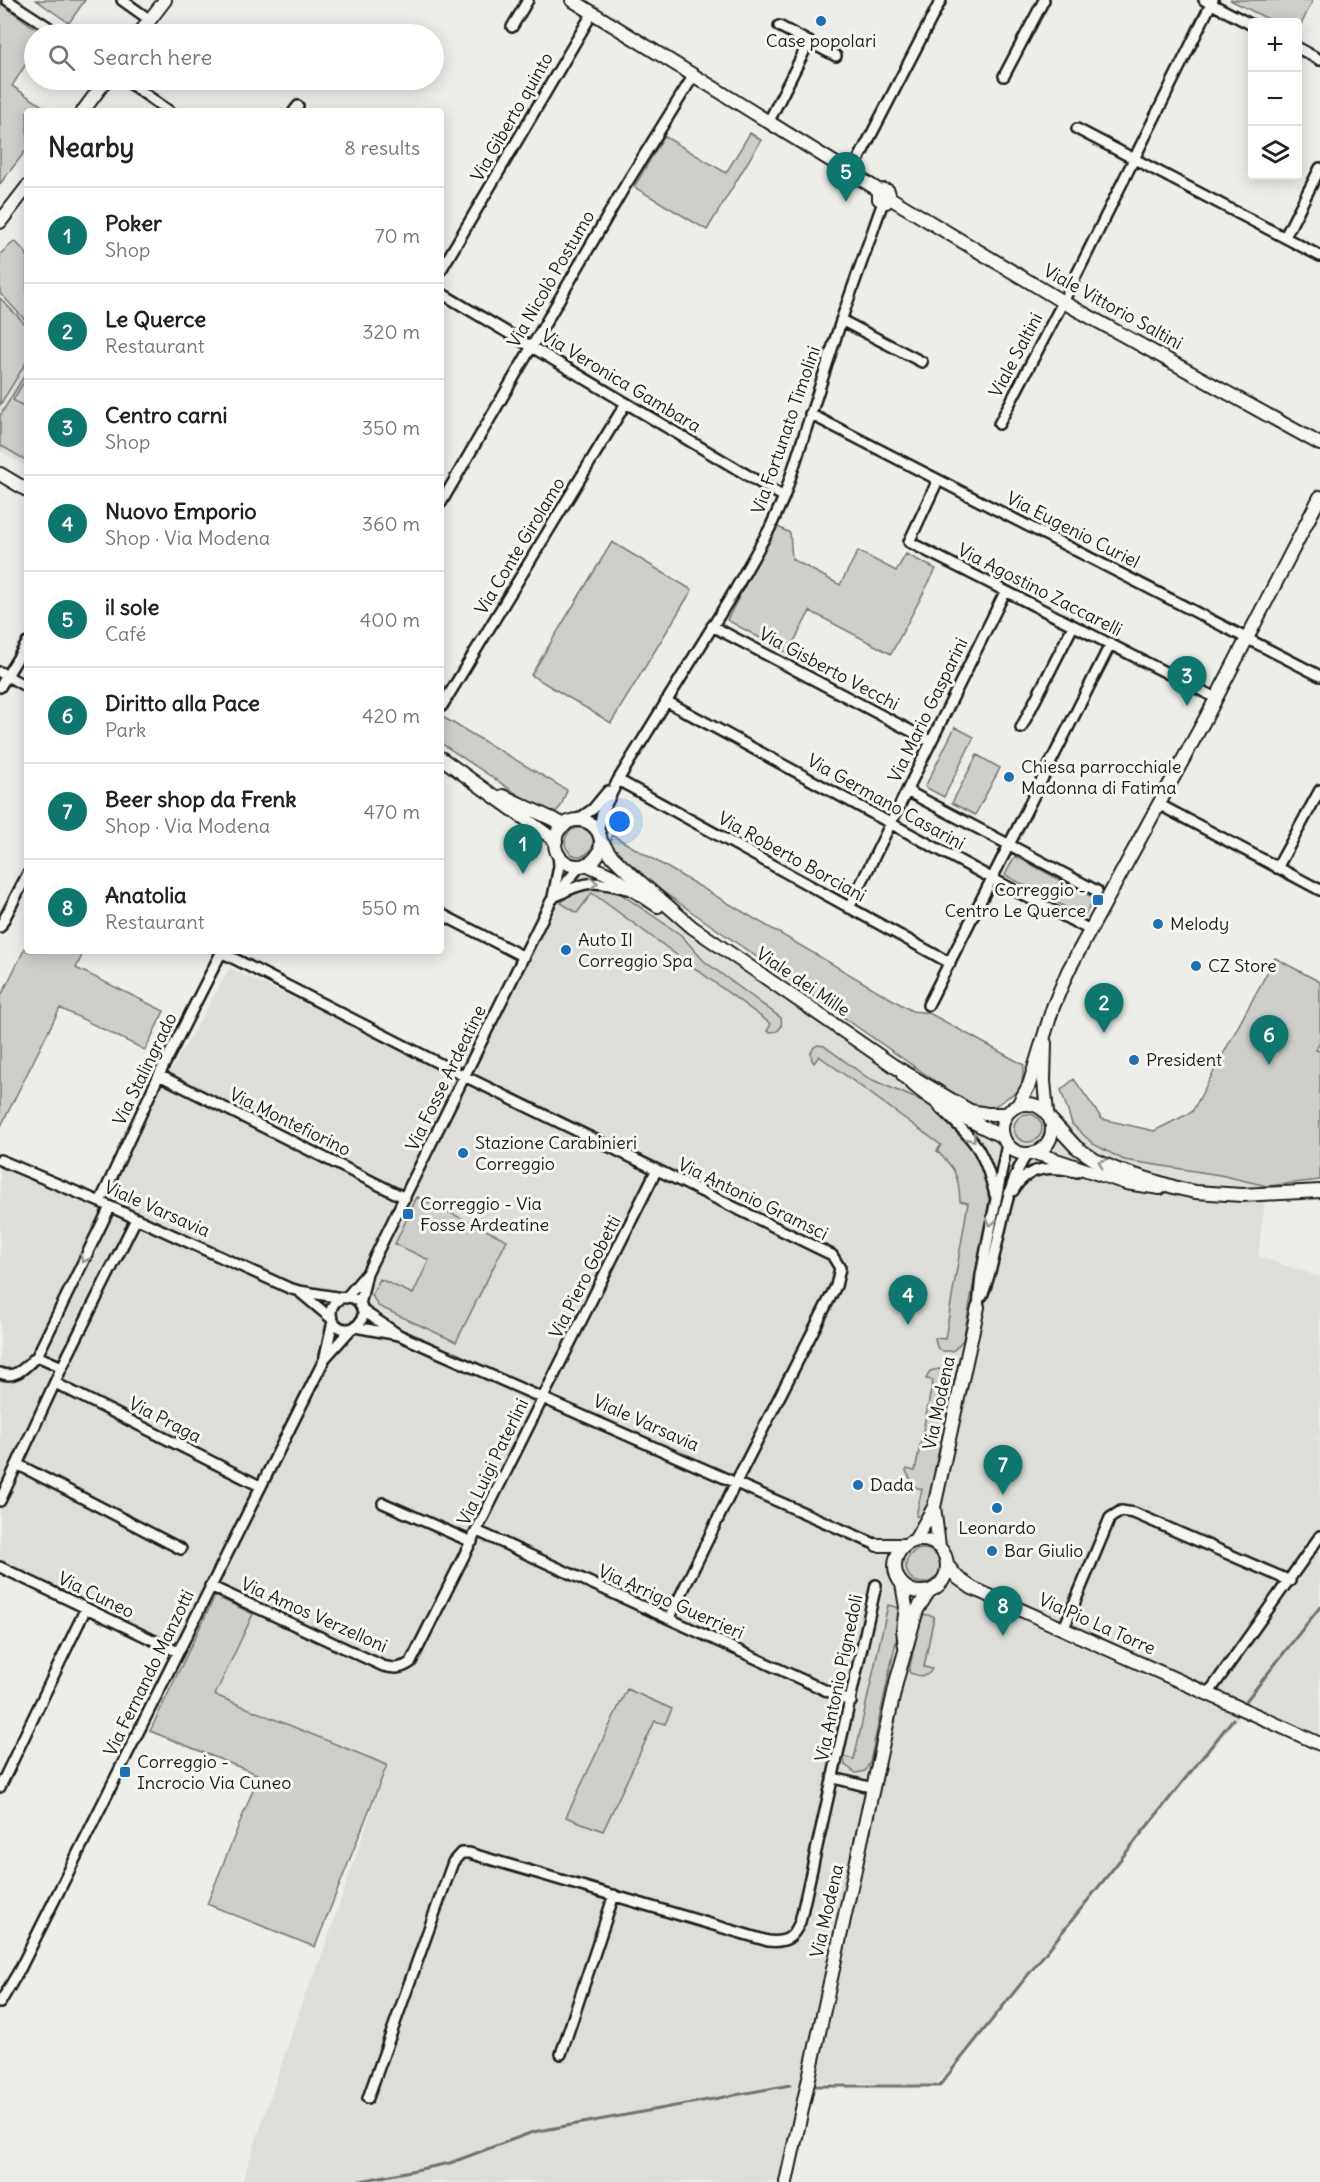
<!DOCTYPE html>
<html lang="en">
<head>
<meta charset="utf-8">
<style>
	:root { --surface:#fff; --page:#f2f2f2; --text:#222; --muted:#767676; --line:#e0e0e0; --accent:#0f766e }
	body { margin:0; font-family:Delius,sans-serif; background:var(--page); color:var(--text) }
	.controls { position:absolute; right:18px; top:18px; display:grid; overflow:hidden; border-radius:6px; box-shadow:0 3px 15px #0003 }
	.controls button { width:54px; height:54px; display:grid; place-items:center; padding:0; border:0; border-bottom:2px solid var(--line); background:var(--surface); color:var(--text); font:30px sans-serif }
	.you { position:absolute; left:620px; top:822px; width:21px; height:21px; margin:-15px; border:4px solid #fff; border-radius:50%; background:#1a73e8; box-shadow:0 0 0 9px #1a73e833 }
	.badge { display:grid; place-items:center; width:39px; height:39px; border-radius:50%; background:var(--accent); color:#fff; font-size:20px; font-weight:700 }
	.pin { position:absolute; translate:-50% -50px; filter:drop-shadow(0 2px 3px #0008) }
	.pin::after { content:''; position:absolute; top:32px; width:21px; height:18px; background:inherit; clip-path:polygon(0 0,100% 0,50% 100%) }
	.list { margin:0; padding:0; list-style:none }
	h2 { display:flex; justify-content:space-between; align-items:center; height:78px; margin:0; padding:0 24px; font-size:26px }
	h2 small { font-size:20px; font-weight:400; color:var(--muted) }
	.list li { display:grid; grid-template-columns:39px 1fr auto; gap:18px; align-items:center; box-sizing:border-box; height:96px; padding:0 24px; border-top:2px solid var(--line) }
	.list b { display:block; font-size:22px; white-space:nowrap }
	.list p { margin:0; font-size:20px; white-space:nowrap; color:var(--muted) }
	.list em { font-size:20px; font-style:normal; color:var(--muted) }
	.icon { flex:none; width:33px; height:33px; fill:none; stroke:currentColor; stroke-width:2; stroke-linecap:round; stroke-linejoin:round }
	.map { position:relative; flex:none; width:1320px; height:2182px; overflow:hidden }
	.search { position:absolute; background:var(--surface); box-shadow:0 3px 15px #0003; left:24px; top:24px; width:420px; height:66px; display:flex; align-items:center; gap:15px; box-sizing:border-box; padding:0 21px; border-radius:33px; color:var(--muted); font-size:22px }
	.panel { position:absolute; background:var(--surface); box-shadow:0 3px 15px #0003; left:24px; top:108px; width:420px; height:846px; border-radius:6px }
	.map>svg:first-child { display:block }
	.built { fill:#ddddda }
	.green { fill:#cececb; stroke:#757574; stroke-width:1.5 }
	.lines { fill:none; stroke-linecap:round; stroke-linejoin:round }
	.stream { stroke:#6f6f6d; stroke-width:3 }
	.street-casing { stroke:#1c1c1c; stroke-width:14 }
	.secondary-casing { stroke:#1c1c1c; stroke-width:16 }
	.street { stroke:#f6f6f2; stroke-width:9 }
	.secondary { stroke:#f6f6f2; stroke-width:12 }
	.oneway { stroke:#949492 }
	.poi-dot { fill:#1f6fb2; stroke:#f6f6f2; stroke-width:2 }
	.labels { text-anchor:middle; stroke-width:6; stroke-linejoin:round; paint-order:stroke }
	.poi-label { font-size:18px; fill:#1c1c1c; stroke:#f6f6f2; text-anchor:start }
	.street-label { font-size:18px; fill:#1c1c1c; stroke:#f6f6f2 }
</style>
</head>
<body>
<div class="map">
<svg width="1320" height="2182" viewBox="0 0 1320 2182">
	<rect width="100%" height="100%" fill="#edede9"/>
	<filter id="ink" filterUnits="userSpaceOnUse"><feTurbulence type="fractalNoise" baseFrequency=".0167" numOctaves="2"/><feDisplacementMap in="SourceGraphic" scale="12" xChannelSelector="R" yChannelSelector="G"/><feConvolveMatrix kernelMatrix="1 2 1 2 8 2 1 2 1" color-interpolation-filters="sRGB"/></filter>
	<g filter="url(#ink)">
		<path class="built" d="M 27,362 L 27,467 L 0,451 L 0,410 Z
			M 571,851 L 965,1117 L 1072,1124 L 1093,1144 L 1267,1186 L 1258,1256 L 1320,1277 L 1320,1439 L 1303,1432 L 1320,1440 L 1320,1737 L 1246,1708 L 1016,1991 L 976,2043 L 934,2085 L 801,2082 L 782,2182 L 242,2182 L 304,1997 L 320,1961 L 387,1765 L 211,1701 L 173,1653 L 0,1571 L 0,1156 L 97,1199 L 230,968 L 461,1078 Z"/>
		<path class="green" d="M 36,0 L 85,0 L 69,23 Z
			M 1230,0 L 1313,0 L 1298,31 L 1298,22 L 1274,22 Z
			M 0,3 L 43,34 L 34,34 L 34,51 L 12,86 L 50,111 L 27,111 L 27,149 L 0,184 Z
			M 750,133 L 761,140 L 707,230 L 634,187 L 664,136 L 726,173 Z
			M 15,241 L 27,254 L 27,322 L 0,293 L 0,254 Z
			M 0,298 L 27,326 L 27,361 L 0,405 Z
			M 27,371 L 27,377 L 13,400 L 27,408 L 27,461 L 0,445 L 0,416 Z
			M 776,526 L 790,533 L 792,559 L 840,585 L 858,551 L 896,571 L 906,554 L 936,569 L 891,654 L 810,611 L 788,653 L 727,620 Z
			M 612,542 L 692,590 L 611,723 L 531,675 Z
			M 441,716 L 567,790 L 561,806 L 554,814 L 529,802 L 441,743 Z
			M 955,727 L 974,737 L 944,797 L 925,787 Z
			M 977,755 L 1000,768 L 975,815 L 952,803 Z
			M565 842a14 14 0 1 1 28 0a14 14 0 1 1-28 0Z
			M 612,835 L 912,1011 L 929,1013 L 1024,1065 L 1021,1090 C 997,1100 1001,1112 971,1106 L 646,880 L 610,846 Z
			M 1015,856 L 1094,898 L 1084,917 L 1005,875 Z
			M 601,887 L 615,890 L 681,935 L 704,961 L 781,1018 C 783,1029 778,1034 767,1031 L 771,1024 L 592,893 L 577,913 L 561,903 L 575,890 Z
			M 27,944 L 27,951 L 84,951 L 76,968 L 164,1011 L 145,1050 L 60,1008 L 0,1128 L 0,998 Z
			M 1275,958 L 1320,982 L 1320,1041 L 1316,1050 L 1320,1051 L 1320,1180 L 1267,1186 L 1220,1175 L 1124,1160 L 1093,1144 L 1072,1124 L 1061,1090 L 1074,1079 L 1102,1119 L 1154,1131 L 1192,1112 Z
			M 818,1045 L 824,1046 L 868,1078 L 924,1102 L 954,1125 L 973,1146 L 986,1173 L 989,1201 L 963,1340 L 953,1351 L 942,1351 L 937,1347 L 935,1338 L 945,1339 L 968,1203 L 960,1201 C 959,1176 955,1168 937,1151 L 941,1145 L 819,1056 L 814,1063 L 812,1060 L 811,1053 L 814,1047 Z
			M1014 1128a14 14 0 1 1 28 0a14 14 0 1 1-28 0Z
			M 417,1197 L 507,1240 L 456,1342 L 378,1306 L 372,1295 L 380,1279 L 413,1294 L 429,1260 L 395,1244 Z
			M 939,1369 L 948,1374 L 954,1385 L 925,1518 L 916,1516 L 922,1489 L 915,1487 L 906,1471 L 907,1469 L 915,1471 L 933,1380 L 926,1379 L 930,1371 Z
			M906 1566a17 17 0 1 1 34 0a17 17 0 1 1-34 0Z
			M 215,1596 L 253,1614 L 215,1695 L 387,1765 L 315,1947 L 207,1904 L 259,1775 L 150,1731 Z
			M 888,1605 L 903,1609 L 870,1762 L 865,1771 L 856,1773 L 845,1765 L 844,1757 L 854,1759 Z
			M 921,1614 L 934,1616 L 924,1667 L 932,1669 C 927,1679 920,1676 910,1673 L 909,1671 Z
			M 627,1689 L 672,1709 L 665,1724 L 655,1721 L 603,1831 L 566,1817 Z"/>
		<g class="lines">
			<path class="stream" d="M 1246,1701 L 1320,1607
				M 815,2086 L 939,2086 L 1233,1719
				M 356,2182 L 450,2163 L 533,2132 L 790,2085"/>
			<g class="street-casing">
				<path id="street" d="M 7,0 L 59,34
					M 122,0 L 150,20
					M 1204,0 L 1252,25
					M 512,27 L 528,0
					M 809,42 L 836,56
					M 1298,48 L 1320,60
					M 1004,76 L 1044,0
					M 125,80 L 169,111
					M 294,111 L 298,106
					M 769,121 L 809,42 L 779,26
					M 1077,129 L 1320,256
					M 852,172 L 941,0
					M 1285,237 L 1320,168
					M 441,270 L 593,12
					M 441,293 L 784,497
					M 841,320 L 922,362
					M 810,414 L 1320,676
					M 999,424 L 1063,302 L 1213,0
					M 938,480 L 909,542 L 1216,698
					M 441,503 L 625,186 L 694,75
					M 712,626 L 930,741
					M 0,672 L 27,687
					M 0,687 L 27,643
					M 666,701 L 993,879 L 1090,930
					M 442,706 L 626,403
					M 1021,728 L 1073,626
					M 618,780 L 950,963
					M 907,791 L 1097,891
					M 1160,805 L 1320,890
					M 577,820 L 593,809 L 608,791
					M 598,833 L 602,813 L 618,780 L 735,590 L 770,528 L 784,497 L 844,312 L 883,202
					M 1277,868 L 1320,790
					M 558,895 C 586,880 597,881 627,889
					M 553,897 L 559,866 L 558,853
					M 849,908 L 1005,592
					M 441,914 L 524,957
					M 0,927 L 27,875
					M 221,952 L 456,1072 L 832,1255 L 840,1268 L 836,1286 L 736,1482 L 669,1619
					M 928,1005 L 1110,645
					M 159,1075 L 405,1198
					M 940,1108 C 975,1141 983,1147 995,1195
					M 0,1160 L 100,1202 L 289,1288 L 299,1291 L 342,1298
					M 1013,1191 C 1027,1165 1052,1166 1077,1172
					M 100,1202 L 159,1075 L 222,951
					M 301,1293 L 331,1318
					M 982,1296 C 1000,1253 1002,1190 1027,1154
					M331 1313a16 16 0 1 1 32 0a16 16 0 1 1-32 0Z
					M 346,1298 L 367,1273
					M 360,1305 L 367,1273 L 551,901 L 580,866
					M 978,1307 L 981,1275 L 1007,1144
					M 362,1310 L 399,1335 L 877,1545
					M 355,1327 L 399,1335
					M 325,1356 L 333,1321
					M 62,1367 L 37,1356 L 110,1207
					M 0,1373 C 16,1380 26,1366 37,1356
					M 55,1383 L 260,1486
					M 17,1464 L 181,1549
					M 0,1501 L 62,1367 L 136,1219
					M 383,1503 L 472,1542
					M 477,1531 L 851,1702
					M 0,1567 L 178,1652
					M 210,1586 L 383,1666 C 394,1669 402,1669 411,1662 L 656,1171
					M 1064,1628 L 1110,1518 L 1121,1511 L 1134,1513 L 1290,1581
					M 1208,1694 L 1320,1536
					M 834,1778 L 873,1788
					M 0,1787 L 86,1608
					M 0,2003 L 20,1969 L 325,1358 L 352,1328
					M 561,2054 L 614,1895
					M 368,2098 L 453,1862 L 461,1853 L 469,1853 L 768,1941 C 786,1943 793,1938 800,1922 L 876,1585"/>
			</g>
			<g class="secondary-casing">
				<path id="secondary" d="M 572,0 L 880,191
					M 139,34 L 165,0
					M 83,111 L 106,80
					M 890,198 L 886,202 L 879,199 L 879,193 L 884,190 L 888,191 L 890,198 L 1063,302 L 1320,444
					M 0,222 L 27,187
					M 0,474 L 27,490
					M 441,758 L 556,841
					M 503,796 L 565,825
					M555 843a23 23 0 1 1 46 0a23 23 0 1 1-46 0Z
					M 601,841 L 610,854 L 622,866 L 692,927 L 894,1066 L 970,1111 L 987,1114 L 1007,1114
					M 586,864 L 614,877 L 658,906
					M 1045,1043 L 1044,1081 L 1047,1113
					M 903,1075 C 931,1104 968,1119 1003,1137
					M1002 1129a25 25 0 1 1 50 0a25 25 0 1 1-50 0Z
					M 1018,1105 L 1029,1085 L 1053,1007 L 1068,971 L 1210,710 L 1320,497
					M 1051,1120 L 1076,1147 L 1095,1160 L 1118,1170 L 1177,1188 L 1195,1192 L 1242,1195 L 1320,1191
					M 1035,1153 L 1126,1183 L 1160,1188
					M 934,1507 L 939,1546
					M895 1566a26 26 0 1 1 52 0a26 26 0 1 1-52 0Z
					M 915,1540 L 934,1507 L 978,1307
					M 877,1545 L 905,1545
					M 948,1566 L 958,1578 L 972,1588 L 1320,1744
					M 902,1584 L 906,1607 L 903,1629 L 905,1647
					M 786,2182 L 897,1679 L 917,1610 L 929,1591"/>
			</g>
			<use href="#street" class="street"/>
			<use href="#secondary" class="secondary"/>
		</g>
		<defs><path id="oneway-chevron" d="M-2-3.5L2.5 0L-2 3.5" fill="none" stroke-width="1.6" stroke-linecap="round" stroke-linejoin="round" transform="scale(1.5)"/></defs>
		<g class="oneway">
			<use href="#oneway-chevron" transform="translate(594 883) rotate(-2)"/>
			<use href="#oneway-chevron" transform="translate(972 1138) rotate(51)"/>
			<use href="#oneway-chevron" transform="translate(1102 1163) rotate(-156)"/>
			<use href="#oneway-chevron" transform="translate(991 1222) rotate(100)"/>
			<use href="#oneway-chevron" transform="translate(84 1259) rotate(116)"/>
		</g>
	</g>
	<g class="poi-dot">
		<circle cx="821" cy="21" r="6"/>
		<circle cx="1009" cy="777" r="6"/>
		<rect x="1092" y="894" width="12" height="12" rx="3"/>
		<circle cx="1158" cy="924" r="6"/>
		<circle cx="566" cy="950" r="6"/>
		<circle cx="1196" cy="966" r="6"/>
		<circle cx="1134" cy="1060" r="6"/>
		<circle cx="463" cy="1153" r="6"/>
		<rect x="402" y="1208" width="12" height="12" rx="3"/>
		<circle cx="858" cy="1485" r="6"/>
		<circle cx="997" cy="1508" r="6"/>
		<circle cx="992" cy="1551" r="6"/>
		<rect x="119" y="1766" width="12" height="12" rx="3"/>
	</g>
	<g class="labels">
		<g class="poi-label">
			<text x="821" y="47" text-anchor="middle">Case popolari</text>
			<text x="1021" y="773">Chiesa parrocchiale<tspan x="1021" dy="21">Madonna di Fatima</tspan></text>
			<text x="1086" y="896" text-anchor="end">Correggio -<tspan x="1086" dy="21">Centro Le Querce</tspan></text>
			<text x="1170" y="930">Melody</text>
			<text x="578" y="946">Auto Il<tspan x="578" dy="21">Correggio Spa</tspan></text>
			<text x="1208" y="972">CZ Store</text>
			<text x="1146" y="1066">President</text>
			<text x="475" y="1149">Stazione Carabinieri<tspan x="475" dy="21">Correggio</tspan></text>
			<text x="420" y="1210">Correggio - Via<tspan x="420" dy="21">Fosse Ardeatine</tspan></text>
			<text x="870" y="1491">Dada</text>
			<text x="997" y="1534" text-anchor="middle">Leonardo</text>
			<text x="1004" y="1557">Bar Giulio</text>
			<text x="137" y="1768">Correggio -<tspan x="137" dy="21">Incrocio Via Cuneo</tspan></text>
		</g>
		<g class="street-label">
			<text transform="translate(512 117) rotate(-60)" y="6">Via Giberto quinto</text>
			<text transform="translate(551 279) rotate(-60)" y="6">Via Nicolò Postumo</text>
			<text transform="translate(1113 307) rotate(29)" y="6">Viale Vittorio Saltini</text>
			<text transform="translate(1016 355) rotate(-62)" y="6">Viale Saltini</text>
			<text transform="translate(621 381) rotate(31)" y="6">Via Veronica Gambara</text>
			<text transform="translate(786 430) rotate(-71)" y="6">Via Fortunato Timolini</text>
			<text transform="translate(1073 530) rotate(27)" y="6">Via Eugenio Curiel</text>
			<text transform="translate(520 546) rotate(-59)" y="6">Via Conte Girolamo</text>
			<text transform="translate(1040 590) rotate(27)" y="6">Via Agostino Zaccarelli</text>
			<text transform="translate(829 669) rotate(28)" y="6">Via Gisberto Vecchi</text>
			<text transform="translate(928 710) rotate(-64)" y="6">Via Mario Gasparini</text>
			<text transform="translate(886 802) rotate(29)" y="6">Via Germano Casarini</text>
			<text transform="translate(792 857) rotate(29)" y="6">Via Roberto Borciani</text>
			<text transform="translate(803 982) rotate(34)" y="6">Viale dei Mille</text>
			<text transform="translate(145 1069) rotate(-64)" y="6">Via Stalingrado</text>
			<text transform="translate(446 1078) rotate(-64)" y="6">Via Fosse Ardeatine</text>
			<text transform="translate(290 1122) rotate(26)" y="6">Via Montefiorino</text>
			<text transform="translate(753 1199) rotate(26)" y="6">Via Antonio Gramsci</text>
			<text transform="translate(157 1209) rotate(24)" y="6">Viale Varsavia</text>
			<text transform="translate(585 1277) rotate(-63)" y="6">Via Piero Gobetti</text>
			<text transform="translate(939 1403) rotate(-78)" y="6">Via Modena</text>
			<text transform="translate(165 1420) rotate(27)" y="6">Via Praga</text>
			<text transform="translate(646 1423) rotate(24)" y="6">Viale Varsavia</text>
			<text transform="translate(493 1462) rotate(-64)" y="6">Via Luigi Paterlini</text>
			<text transform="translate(96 1595) rotate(26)" y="6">Via Cuneo</text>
			<text transform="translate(671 1602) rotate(24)" y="6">Via Arrigo Guerrieri</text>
			<text transform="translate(314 1615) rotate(24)" y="6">Via Amos Verzelloni</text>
			<text transform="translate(1097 1624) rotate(24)" y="6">Via Pio La Torre</text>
			<text transform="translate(149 1673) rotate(-64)" y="6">Via Fernando Manzotti</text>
			<text transform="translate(839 1678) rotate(-78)" y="6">Via Antonio Pignedoli</text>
			<text transform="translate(827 1911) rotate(-77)" y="6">Via Modena</text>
		</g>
	</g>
</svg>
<div class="controls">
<button>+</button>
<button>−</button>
<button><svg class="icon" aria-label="layers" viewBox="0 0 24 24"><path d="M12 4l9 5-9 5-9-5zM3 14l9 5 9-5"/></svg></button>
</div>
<div class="you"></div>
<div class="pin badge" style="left:523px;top:874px">1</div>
<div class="pin badge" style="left:1104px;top:1033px">2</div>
<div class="pin badge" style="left:1187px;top:706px">3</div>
<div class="pin badge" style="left:908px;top:1325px">4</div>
<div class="pin badge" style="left:846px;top:202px">5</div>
<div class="pin badge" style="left:1269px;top:1065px">6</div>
<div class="pin badge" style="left:1003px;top:1495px">7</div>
<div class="pin badge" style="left:1003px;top:1636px">8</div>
<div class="search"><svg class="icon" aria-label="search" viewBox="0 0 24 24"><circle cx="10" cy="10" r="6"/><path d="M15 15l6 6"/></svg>Search here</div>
<section class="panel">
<h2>Nearby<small>8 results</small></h2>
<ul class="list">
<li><span class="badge">1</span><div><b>Poker</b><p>Shop</p></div><em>70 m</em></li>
<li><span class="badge">2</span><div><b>Le Querce</b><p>Restaurant</p></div><em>320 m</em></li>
<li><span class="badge">3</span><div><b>Centro carni</b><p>Shop</p></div><em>350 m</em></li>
<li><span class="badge">4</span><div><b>Nuovo Emporio</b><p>Shop · Via Modena</p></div><em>360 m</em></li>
<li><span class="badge">5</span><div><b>il sole</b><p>Café</p></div><em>400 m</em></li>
<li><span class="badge">6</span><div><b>Diritto alla Pace</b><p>Park</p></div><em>420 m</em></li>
<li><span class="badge">7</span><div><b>Beer shop da Frenk</b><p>Shop · Via Modena</p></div><em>470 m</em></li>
<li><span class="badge">8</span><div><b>Anatolia</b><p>Restaurant</p></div><em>550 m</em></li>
</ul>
</section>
</div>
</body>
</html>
